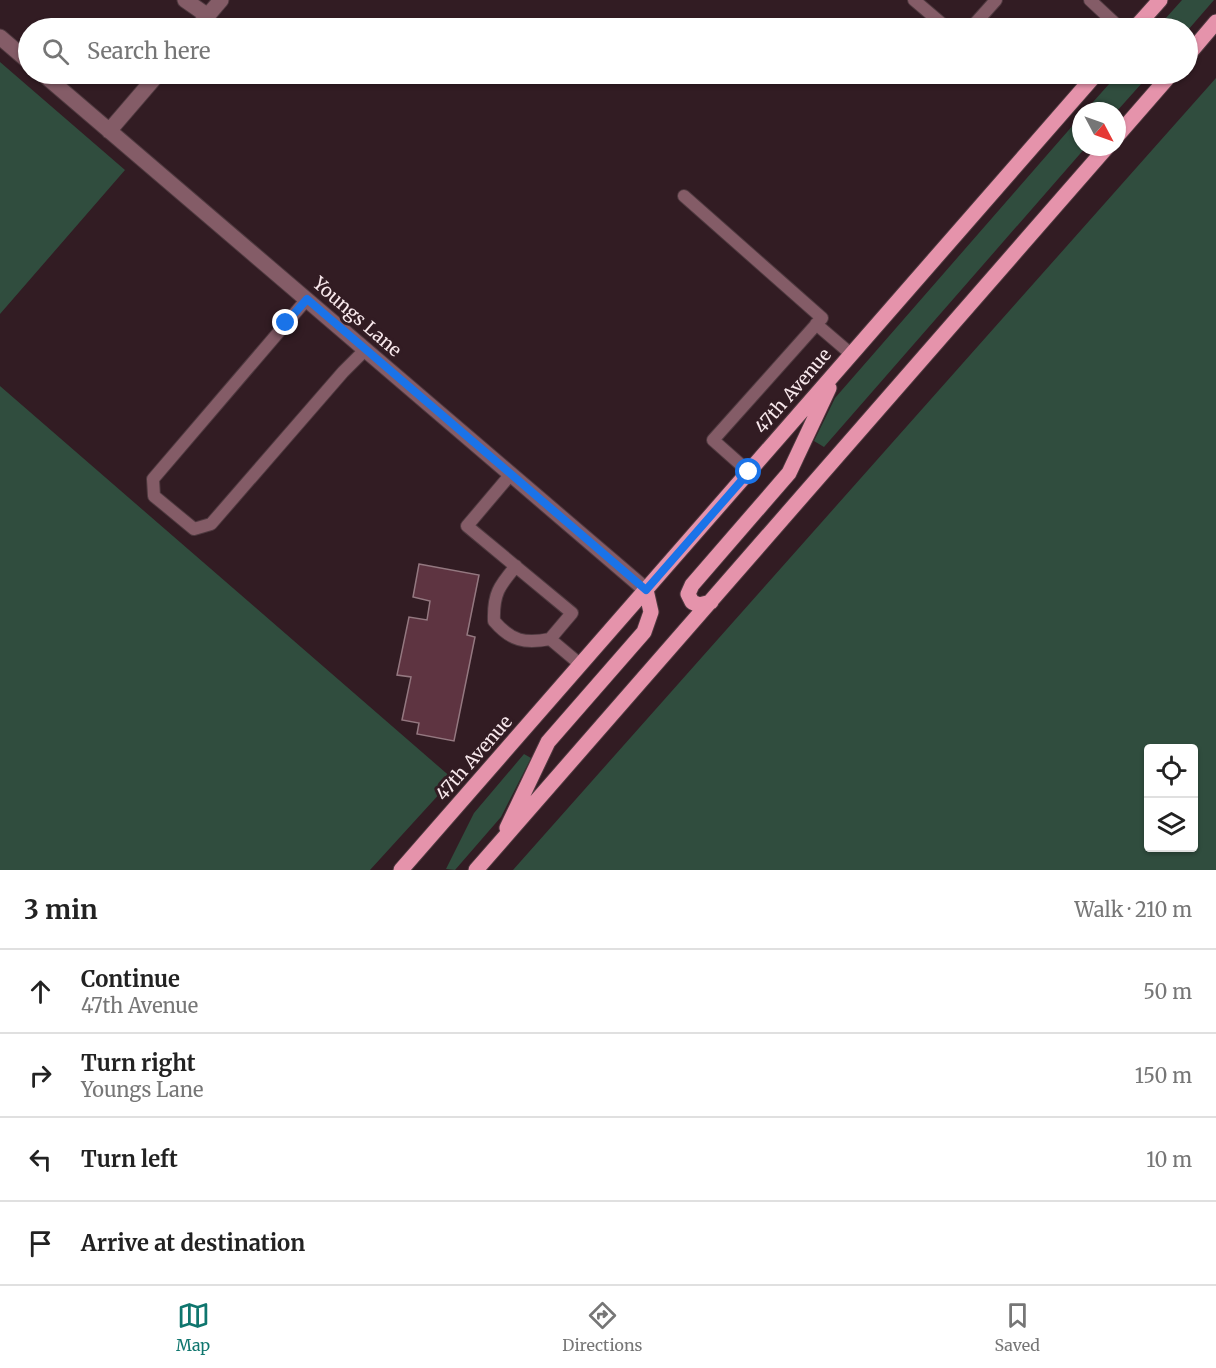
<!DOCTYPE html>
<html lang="en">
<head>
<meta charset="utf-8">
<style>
	:root { --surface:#fff; --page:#f6f6f6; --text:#222; --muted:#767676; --line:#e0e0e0; --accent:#0f766e }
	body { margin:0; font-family:Merriweather,serif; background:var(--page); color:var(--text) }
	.controls { position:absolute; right:18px; bottom:18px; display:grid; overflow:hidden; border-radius:6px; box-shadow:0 2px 4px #0004 }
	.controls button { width:54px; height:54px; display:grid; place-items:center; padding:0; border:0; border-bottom:2px solid var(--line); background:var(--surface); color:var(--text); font:30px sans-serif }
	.compass { position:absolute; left:1072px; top:102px; width:54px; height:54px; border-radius:50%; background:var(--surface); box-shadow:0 2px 4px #0004; rotate:131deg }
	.stop { position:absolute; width:18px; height:18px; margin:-14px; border:4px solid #1a73e8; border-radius:50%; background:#fff }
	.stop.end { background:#1a73e8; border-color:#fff; box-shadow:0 2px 6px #0008 }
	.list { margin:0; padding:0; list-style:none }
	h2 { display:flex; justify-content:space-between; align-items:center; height:78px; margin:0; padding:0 24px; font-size:26px }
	h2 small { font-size:20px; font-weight:400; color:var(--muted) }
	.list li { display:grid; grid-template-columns:39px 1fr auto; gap:18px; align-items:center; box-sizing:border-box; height:84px; padding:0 24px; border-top:2px solid var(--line) }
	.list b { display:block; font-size:22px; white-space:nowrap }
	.list p { margin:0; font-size:20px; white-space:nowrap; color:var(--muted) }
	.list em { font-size:20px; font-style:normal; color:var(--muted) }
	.icon { flex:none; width:33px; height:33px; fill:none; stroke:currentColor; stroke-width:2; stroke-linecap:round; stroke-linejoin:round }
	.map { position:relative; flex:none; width:1216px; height:870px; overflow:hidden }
	.search { position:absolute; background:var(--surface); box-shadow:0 2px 4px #0004; left:18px; right:18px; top:18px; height:66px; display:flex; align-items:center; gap:15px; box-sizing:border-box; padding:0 21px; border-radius:33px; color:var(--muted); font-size:22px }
	.sheet { height:414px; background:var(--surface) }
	nav { display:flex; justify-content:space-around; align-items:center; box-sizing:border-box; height:84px; border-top:2px solid var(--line); background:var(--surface); font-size:16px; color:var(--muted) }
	nav a { display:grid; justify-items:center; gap:3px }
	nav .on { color:var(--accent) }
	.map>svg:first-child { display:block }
	.green { fill:#304d3e; fill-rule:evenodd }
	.building { fill:#5e3441; stroke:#947880; stroke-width:1.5 }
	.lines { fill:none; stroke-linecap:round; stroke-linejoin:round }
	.lane-casing { stroke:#4e393f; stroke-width:14 }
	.street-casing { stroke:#4e393f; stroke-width:17 }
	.primary-casing { stroke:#4e393f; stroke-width:17 }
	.lane { stroke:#845c67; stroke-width:12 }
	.street { stroke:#845c67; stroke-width:15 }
	.primary { stroke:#e593ab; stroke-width:15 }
	.route { stroke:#1a73e8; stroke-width:8 }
	.labels { text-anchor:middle; stroke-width:6; stroke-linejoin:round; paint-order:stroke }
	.street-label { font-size:18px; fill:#f8e8ec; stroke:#321c23 }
</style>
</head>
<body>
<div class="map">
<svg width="1216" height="870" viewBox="0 0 1216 870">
	<rect width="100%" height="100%" fill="#321c23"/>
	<path class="green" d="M 1182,0 L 1214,0 L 1188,30 L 1188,28 L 1157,28 Z
		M 0,62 L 125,170 L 0,314 Z
		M 1118,74 L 1150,74 L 1117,111 L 1085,111 Z
		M 1216,78 L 1216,870 L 513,870 ZM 1148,748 L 1194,748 L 1194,848 L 1148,848 Z
		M 1081,116 L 1081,147 L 1086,147 L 824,447 L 814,441 L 835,398 Z
		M 0,386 L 453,779 L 370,870 L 0,870 Z
		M 524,754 L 531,758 L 501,817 L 455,870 L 446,869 L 474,813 Z"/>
	<path class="building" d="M 419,564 L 479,575 L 467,635 L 475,637 L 454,741 L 417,734 L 419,723 L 402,720 L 411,677 L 397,675 L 409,617 L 427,620 L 430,601 L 413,597 Z"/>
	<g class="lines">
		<g class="lane-casing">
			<path id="lane" d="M 914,0 L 947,28
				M 1090,0 L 1120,28
				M 971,28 L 996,0
				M 684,196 L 822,318 L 713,440 L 749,472
				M 307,299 L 153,479 L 154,496 L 194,529 L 211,524 L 343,372 L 365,350
				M 816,324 L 851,354
				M 511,474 L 467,526 L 572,613 L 550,639 L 581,665
				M 516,566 C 499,586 493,594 494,621 C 511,641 525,644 550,639"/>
		</g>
		<g class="street-casing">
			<path id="street" d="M 185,0 L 208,16
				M 197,28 L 221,0
				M 0,37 L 28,61
				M 43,74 L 646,590
				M 109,131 L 158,74"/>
		</g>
		<g class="primary-casing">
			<path id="primary" d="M 1135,28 L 1160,0
				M 1188,55 L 1216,22
				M 1117,136 L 1171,74
				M 711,602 L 699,605 L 692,602 L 688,594 L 692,585 L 789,473 L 829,388
				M 507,828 L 548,742 L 644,632 L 651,612 L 646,590
				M 401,870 L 1096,74
				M 476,870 L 1107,147"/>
		</g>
		<use href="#lane" class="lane"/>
		<use href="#street" class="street"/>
		<use href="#primary" class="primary"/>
	</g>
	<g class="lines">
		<path class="route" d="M 286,323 L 307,299 L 646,590 L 749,472"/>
	</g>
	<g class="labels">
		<g class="street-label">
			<text transform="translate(357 317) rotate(41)" y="6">Youngs Lane</text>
			<text transform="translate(793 391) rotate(-49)" y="6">47th Avenue</text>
			<text transform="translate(474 758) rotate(-49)" y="6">47th Avenue</text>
		</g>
	</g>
</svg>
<div class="controls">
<button><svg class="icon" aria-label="locate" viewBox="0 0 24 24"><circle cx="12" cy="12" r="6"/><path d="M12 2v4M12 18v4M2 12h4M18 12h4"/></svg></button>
<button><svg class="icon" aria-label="layers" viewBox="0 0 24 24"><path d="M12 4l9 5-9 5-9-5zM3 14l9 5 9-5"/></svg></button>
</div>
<svg class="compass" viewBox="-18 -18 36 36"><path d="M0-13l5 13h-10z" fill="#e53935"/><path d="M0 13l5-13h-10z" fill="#767676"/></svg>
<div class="stop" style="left:749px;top:472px"></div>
<div class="stop end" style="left:286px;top:323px"></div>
<div class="search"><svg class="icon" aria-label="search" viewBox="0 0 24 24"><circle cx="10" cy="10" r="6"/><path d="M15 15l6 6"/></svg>Search here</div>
</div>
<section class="sheet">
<h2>3 min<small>Walk · 210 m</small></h2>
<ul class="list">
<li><svg class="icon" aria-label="ahead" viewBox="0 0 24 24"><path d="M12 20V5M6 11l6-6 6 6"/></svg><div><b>Continue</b><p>47th Avenue</p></div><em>50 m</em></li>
<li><svg class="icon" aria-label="right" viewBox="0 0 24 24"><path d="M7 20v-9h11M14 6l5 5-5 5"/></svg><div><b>Turn right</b><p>Youngs Lane</p></div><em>150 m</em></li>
<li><svg class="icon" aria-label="left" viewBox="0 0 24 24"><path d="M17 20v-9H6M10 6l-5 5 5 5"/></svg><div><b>Turn left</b></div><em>10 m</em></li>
<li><svg class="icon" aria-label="arrive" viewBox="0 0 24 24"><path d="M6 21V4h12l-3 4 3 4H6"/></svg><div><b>Arrive at destination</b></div></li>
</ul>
</section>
<nav>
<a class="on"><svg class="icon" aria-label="map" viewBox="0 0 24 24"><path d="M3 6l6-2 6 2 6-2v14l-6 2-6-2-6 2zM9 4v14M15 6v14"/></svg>Map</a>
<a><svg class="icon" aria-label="directions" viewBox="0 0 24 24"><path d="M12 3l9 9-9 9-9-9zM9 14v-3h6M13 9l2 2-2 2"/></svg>Directions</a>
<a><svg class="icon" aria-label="saved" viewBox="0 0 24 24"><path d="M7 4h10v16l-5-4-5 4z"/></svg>Saved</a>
</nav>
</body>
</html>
